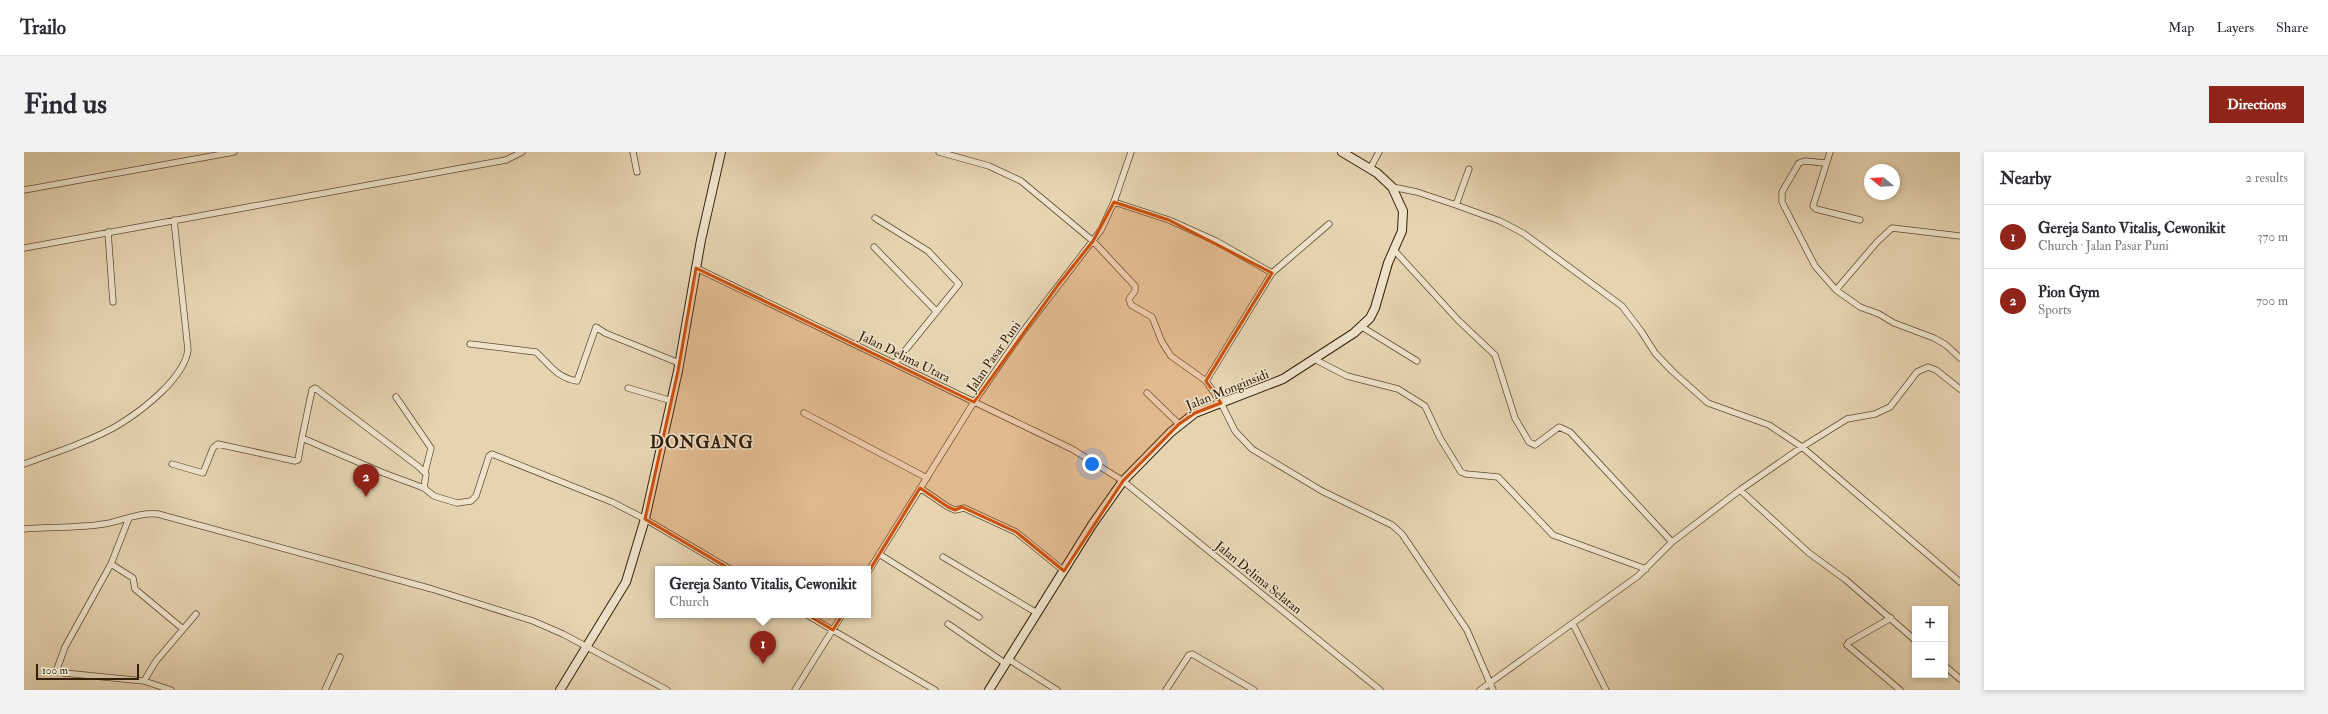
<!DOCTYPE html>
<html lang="en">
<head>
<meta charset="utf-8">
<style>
	:root { --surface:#fff; --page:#f2f2f3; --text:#2b2b33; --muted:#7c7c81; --line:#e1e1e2; --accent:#8f2418 }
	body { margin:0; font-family:"IM FELL Double Pica",serif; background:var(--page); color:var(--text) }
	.controls { position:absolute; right:12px; bottom:12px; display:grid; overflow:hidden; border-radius:0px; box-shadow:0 2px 6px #0003 }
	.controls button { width:36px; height:36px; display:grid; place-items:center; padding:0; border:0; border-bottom:1px solid var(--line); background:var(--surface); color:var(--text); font:20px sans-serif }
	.compass { position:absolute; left:1840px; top:12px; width:36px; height:36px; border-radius:50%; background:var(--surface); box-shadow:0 2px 6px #0003; rotate:288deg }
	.scale { position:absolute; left:12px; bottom:10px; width:103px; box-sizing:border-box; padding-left:4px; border:2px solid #342009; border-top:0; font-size:11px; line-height:14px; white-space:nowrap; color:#342009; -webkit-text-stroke:3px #efe3cc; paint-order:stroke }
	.you { position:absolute; left:1068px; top:312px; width:14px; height:14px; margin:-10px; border:3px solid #fff; border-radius:50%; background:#1a73e8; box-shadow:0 0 0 6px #1a73e833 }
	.badge { display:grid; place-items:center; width:26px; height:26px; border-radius:50%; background:var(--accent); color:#fff; font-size:13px; font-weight:700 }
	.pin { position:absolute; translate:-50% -33px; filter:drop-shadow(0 1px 2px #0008) }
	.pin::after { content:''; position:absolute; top:21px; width:14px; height:12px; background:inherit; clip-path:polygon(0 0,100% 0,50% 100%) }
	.popup { position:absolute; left:631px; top:414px; width:216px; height:52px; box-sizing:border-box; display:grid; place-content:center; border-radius:0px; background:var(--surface); filter:drop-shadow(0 1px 3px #0005); font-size:13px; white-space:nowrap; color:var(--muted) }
	.popup b { font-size:15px; color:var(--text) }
	.popup::after { content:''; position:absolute; left:50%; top:100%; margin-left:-8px; border:8px solid transparent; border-top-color:var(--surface) }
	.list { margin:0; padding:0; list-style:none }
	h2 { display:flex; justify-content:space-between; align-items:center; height:52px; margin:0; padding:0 16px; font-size:17px }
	h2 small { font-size:13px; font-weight:400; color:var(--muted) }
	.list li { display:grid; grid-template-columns:26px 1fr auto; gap:12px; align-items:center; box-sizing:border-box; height:64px; padding:0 16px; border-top:1px solid var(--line) }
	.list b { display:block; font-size:15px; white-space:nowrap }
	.list p { margin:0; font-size:13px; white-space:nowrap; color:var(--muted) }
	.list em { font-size:13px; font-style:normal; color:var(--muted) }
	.map { position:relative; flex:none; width:1936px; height:538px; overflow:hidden; border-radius:0px }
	header { display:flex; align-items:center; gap:24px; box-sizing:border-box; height:56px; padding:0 20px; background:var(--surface); border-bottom:1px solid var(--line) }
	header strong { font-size:19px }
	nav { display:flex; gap:22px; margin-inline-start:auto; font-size:14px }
	.intro { display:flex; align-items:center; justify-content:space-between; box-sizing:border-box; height:96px; padding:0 24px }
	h1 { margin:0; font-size:28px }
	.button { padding:10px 18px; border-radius:0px; background:var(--accent); color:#fff; font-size:14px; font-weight:700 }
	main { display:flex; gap:24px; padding:0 24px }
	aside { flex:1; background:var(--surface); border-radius:0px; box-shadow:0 2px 6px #0003 }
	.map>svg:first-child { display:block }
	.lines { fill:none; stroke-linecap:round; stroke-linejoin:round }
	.street-casing { stroke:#604d33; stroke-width:7 }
	.secondary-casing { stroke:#342009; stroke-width:10 }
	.street { stroke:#efe3cc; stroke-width:5.5 }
	.secondary { stroke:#efe3cc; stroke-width:8 }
	.marked { fill:#cd500c; fill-opacity:0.2; stroke:#cd500c; stroke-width:3; stroke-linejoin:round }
	.labels { text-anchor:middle; stroke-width:3; stroke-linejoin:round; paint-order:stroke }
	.street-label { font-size:13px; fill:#342009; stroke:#efe3cc }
	.district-label { font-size:17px; font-weight:bold; letter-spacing:1px; fill:#342009; stroke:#efe3cc }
</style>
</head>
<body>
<header>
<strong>Trailo</strong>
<nav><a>Map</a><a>Layers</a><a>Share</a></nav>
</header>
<div class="intro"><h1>Find us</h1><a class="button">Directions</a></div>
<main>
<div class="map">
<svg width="1936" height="538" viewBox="0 0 1936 538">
	<rect width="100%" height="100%" fill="#e6d4b1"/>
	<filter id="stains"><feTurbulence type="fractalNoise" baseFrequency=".005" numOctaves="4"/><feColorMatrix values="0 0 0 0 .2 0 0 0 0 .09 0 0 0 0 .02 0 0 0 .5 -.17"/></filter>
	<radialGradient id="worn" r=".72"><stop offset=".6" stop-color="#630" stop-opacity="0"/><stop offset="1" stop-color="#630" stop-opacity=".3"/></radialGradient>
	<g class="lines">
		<g class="street-casing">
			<path id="street" d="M 609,0 L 613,20
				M 915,0 L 965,14 L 997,29 L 1069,89 L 1111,134 L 1111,139 L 1105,147 L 1107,153 L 1128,165 L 1138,190 L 1147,204 L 1182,229 L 1197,251 L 1211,279 L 1228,297 L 1298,339 L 1368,373 L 1378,382 L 1443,478 L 1469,538
				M 1806,0 L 1789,54 L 1792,57 L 1836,68
				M 1801,11 L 1781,9 L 1775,11 L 1758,40 L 1758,50 L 1791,114 L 1812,138 L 1836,155 L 1855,162 L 1870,171 L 1910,186 L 1922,193 L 1936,206
				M 1347,15 L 1355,0
				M 1368,35 L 1393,40 L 1432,53 L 1476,69 L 1499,81 L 1598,154 L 1617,179 L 1631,201 L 1648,219 L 1684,251 L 1745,273 L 1778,295 L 1936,430
				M 0,38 L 210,0
				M 1090,50 L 1145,68 L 1192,89 L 1248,121
				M 1432,53 L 1445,17
				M 851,66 L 904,99 L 935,132 L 871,211
				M 84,80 L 89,150
				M 850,95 L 912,159
				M 0,96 L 482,8 L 498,0
				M 1370,98 L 1434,168 L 1471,203 L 1491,266 L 1505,290 L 1511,293 L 1535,275 L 1546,280 L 1648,390
				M 672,116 L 1048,297 L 1099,329 L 1356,538
				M 1812,138 L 1853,90 L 1868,76 L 1936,84
				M 1338,175 L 1393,209
				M 446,192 L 512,200 C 525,212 533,226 553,229 L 572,175 L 581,181 L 655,211
				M 1290,207 L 1323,224 L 1374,237 L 1401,254 L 1416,286 L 1437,320 L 1442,322 L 1474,325 L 1529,383 L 1622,417
				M 1182,229 L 1248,121 L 1305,72
				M 604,236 L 648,249
				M 1123,241 L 1155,272
				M 372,245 L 407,296 L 401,320
				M 780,261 L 903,326
				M 278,286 L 288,238 L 291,236 L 395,315 L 402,322 L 400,336
				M 0,312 C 28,302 72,287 96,272 C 120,257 160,226 164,198 L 150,68
				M 148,312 L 179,321 L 189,296 L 194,292 L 271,309 L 274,308 L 278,286 L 357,320 L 400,336 L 410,344 L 433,351 L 447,349 L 452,344 L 465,304 L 468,302 L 588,350 L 621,367 L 706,417
				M 896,336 L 924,355 L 931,358 L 940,356 L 992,380 L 1040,419
				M 1716,338 L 1785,401 L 1822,428 L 1891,488
				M 105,366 L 87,412 L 41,495 L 33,517 L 40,521 L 120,529 L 147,538
				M 0,377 C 26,375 54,376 80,372 C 98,369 115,360 134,362 L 408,437 L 509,469 L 539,482 L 643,538
				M 855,402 L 955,465
				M 919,405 L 1013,461
				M 87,412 L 109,426 L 111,437 L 159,477
				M 844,420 L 950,250 L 997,182 L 1077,78 L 1090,50 L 1107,0
				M 783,463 L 911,538
				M 1867,466 L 1825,490 L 1823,493 L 1876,538
				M 924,472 L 982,512
				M 1549,472 L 1582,538
				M 984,507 L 1033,538
				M 1921,514 L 1936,527
				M 120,529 L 132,509 L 172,462
				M 301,538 L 316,505
				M 771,538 L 818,463
				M 1142,538 L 1165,503 L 1168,502 L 1230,538
				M 1456,538 L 1614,424 L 1648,390 L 1716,338 L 1778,295 L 1823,267 L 1851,262 L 1866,255 L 1893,220 L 1904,215 L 1912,218 L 1936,237"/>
		</g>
		<g class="secondary-casing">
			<path id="secondary" d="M 536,538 L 602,430 L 621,367 L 654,219 L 677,88 L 697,0
				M 965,538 L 1068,373 L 1099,329 L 1147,280 L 1171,261 L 1259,227 L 1330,181 L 1346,166 L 1351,156 L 1364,111 L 1378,79 L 1379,59 L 1368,35 L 1353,21 L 1318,0"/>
		</g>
		<use href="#street" class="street"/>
		<use href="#secondary" class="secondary"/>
	</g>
	<path class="marked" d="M 1090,50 L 1145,68 L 1248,121 L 1182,229 L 1197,251 L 1171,261 L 1155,272 L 1099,329 L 1040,419 L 992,380 L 938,355 L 931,358 L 924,355 L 896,336 L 809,478 L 621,367 L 654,219 L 672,116 L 950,250 L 1034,133 L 1069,89 Z"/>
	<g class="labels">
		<g class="street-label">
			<text transform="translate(881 204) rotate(26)" y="5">Jalan Delima Utara</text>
			<text transform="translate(969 204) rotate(-55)" y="5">Jalan Pasar Puni</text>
			<text transform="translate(1203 237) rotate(-22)" y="5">Jalan Monginsidi</text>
			<text transform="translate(1235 425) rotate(39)" y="5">Jalan Delima Selatan</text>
		</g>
		<g class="district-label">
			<text x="678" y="296">DONGANG</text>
		</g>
	</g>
	<rect width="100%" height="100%" filter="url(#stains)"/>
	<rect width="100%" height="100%" fill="url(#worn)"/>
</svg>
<div class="controls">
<button>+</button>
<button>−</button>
</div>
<svg class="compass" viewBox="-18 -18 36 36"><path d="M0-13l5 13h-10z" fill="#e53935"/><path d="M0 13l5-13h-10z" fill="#7c7c81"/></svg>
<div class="scale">100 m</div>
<div class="you"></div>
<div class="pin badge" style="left:739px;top:512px">1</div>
<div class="popup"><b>Gereja Santo Vitalis, Cewonikit</b>Church</div>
<div class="pin badge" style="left:342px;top:345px">2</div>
</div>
<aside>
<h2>Nearby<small>2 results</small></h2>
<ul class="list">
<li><span class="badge">1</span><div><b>Gereja Santo Vitalis, Cewonikit</b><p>Church · Jalan Pasar Puni</p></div><em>370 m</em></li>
<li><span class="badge">2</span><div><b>Pion Gym</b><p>Sports</p></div><em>700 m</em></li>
</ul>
</aside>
</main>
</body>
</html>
